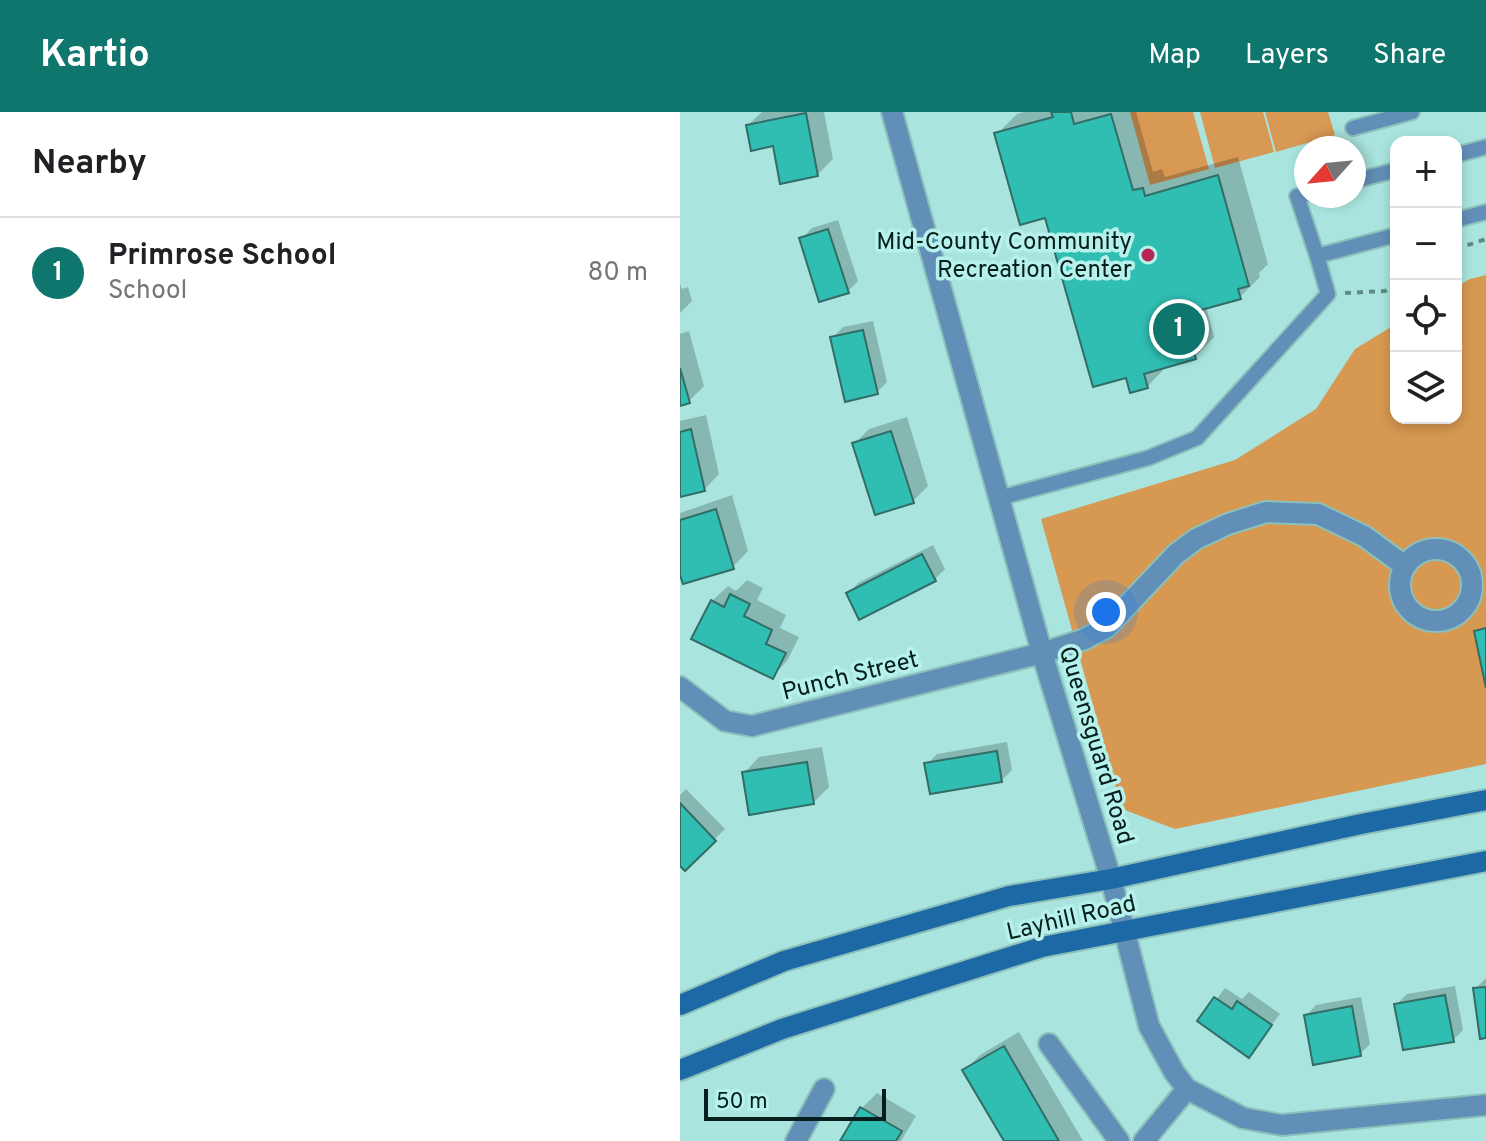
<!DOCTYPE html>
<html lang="en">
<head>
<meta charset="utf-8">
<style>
	:root { --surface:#fff; --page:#f6f6f6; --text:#202124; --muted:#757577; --line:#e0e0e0; --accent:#0f766e }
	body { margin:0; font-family:Overpass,sans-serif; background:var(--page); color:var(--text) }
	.controls { position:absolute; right:24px; top:24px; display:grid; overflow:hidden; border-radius:16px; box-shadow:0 4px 12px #0003 }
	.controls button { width:72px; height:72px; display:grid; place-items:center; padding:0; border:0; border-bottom:2px solid var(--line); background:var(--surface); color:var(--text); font:40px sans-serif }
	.compass { position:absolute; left:614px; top:24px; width:72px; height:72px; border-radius:50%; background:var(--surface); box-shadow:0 4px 12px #0003; rotate:243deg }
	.scale { position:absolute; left:24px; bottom:20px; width:182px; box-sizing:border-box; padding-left:8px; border:4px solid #061e1c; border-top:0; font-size:22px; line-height:28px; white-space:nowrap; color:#061e1c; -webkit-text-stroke:6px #b6f2eb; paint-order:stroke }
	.you { position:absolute; left:426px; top:500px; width:28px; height:28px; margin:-20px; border:6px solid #fff; border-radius:50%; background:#1a73e8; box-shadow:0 0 0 12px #1a73e833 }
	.badge { display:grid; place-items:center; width:52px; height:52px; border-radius:50%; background:var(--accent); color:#fff; font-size:26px; font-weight:700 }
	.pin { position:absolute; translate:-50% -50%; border:4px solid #fff; box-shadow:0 2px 8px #0006 }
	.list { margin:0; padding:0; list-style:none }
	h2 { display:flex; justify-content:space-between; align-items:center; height:104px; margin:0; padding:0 32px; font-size:34px }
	h2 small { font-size:26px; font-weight:400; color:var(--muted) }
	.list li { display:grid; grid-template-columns:52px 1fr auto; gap:24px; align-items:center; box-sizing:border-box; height:112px; padding:0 32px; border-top:2px solid var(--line) }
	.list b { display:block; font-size:30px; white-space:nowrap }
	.list p { margin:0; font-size:26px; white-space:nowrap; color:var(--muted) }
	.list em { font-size:26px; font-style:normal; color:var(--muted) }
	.icon { flex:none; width:44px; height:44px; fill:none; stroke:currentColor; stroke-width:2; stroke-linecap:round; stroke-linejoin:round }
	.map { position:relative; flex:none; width:806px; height:1029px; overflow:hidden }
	header { display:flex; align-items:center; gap:48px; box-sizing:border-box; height:112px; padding:0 40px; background:var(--accent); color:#fff }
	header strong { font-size:38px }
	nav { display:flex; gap:44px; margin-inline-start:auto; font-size:28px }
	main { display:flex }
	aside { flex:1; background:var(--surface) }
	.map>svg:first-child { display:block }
	.green { fill:#d79954 }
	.forest { fill:#d79851 }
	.shadow { fill:#0003 }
	.building { fill:#30beb3; stroke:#326d67; stroke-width:2 }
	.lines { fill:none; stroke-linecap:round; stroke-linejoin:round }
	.lane-casing { stroke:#8cc1bb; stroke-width:18 }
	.street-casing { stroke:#8cc1bb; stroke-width:24 }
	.secondary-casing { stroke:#8cc1bb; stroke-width:24 }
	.path { stroke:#5f8b86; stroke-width:4; stroke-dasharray:6 6; stroke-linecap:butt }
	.lane { stroke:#628fb8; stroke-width:14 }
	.street { stroke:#628fb8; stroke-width:20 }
	.secondary { stroke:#1d69a6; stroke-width:20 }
	.poi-dot { fill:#b62655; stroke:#b6f2eb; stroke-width:3 }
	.labels { text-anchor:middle; stroke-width:7; stroke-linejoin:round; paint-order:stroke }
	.poi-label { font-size:24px; fill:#061e1c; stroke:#b6f2eb; text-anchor:end }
	.street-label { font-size:24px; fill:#061e1c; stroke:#b6f2eb }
</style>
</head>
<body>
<header>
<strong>Kartio</strong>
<nav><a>Map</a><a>Layers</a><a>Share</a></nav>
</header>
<main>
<aside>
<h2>Nearby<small></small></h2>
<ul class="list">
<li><span class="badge">1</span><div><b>Primrose School</b><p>School</p></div><em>80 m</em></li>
</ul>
</aside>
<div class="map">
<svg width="806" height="1029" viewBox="0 0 806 1029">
	<rect width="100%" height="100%" fill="#a9e5de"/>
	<path class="green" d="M 450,0 L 513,0 L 529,57 L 470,73 Z
		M 520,0 L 583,0 L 594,40 L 535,56 Z
		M 585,0 L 648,0 L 655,23 L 596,40 Z"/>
	<path class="forest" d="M 806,163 L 806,652 L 495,717 L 442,697 L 361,407 L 555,348 L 636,297 L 675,237 L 716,212 L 716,306 L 776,306 L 776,175 L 790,167 Z"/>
	<path class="shadow" d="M 82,0 L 144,0 L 153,47 L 138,62 L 68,13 Z
		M 344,0 L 456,0 L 473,60 L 482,57 L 485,65 L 558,45 L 588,152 L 579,161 L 580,165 L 560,185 L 526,195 L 534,225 L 515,245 L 486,255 L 467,275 L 448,264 L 366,103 L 317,22 L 337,2 Z
		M 158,108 L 178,169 L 168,179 L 122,126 L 132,116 Z
		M 0,172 L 2,177 L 8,175 L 12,189 L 0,201 Z
		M 193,209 L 207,270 L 197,280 L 152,226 L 163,215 Z
		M 9,219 L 24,274 L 9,289 L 0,292 L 0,222 Z
		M 26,303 L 39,362 L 24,378 L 0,383 L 0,309 Z
		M 227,305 L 248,374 L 233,389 L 174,332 L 189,317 Z
		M 52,383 L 68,439 L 53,455 L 0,455 L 0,401 Z
		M 253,433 L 265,457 L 255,467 L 168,482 L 178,471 Z
		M 67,468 L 83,476 L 77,488 L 106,503 L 100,516 L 119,525 L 107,549 L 92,565 L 32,489 L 48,474 L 56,479 Z
		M 327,630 L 332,658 L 322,668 L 247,652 L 257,642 Z
		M 142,635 L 149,675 L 133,691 L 64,661 L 79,645 Z
		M 6,677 L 45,717 L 5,756 L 0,751 L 0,683 Z
		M 806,866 L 806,924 L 795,877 Z
		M 775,874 L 783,918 L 773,928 L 717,892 L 727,882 Z
		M 545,876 L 562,887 L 569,880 L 600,902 L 569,943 L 520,909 Z
		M 681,885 L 690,932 L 680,942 L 626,904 L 636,893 Z
		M 339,920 L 403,1029 L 326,1029 L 285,958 L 300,943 Z
		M 197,981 L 236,1004 L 221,1029 L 163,1029 L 181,997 Z"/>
	<path class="building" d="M 371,0 L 391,0 L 394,12 L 431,2 L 453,78 L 463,76 L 465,84 L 538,63 L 569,174 L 558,177 L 561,187 L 503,203 L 516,247 L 464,262 L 468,276 L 450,281 L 446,266 L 413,275 L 365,106 L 340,113 L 314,21 L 373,5 Z
		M 126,1 L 138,64 L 100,72 L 93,34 L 71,39 L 66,13 Z
		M 148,117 L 169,181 L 139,190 L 119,126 Z
		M 183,218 L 198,282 L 165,290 L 150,225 Z
		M 0,256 L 10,291 L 0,294 Z
		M 11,317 L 25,379 L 0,385 L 0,320 Z
		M 211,319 L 234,391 L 195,403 L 172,331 Z
		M 36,397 L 54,457 L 3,472 L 0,463 L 0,408 Z
		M 242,442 L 256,469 L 179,508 L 166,481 Z
		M 50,482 L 70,492 L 64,504 L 92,518 L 86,532 L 106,541 L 93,567 L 11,527 L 31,488 L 44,495 Z
		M 806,516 L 806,576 L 794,519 Z
		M 317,639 L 322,670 L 250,682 L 244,651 Z
		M 127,650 L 134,692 L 69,703 L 62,660 Z
		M 0,691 L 36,729 L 5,759 L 0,754 Z
		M 806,875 L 806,926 L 800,927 L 793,876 Z
		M 765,883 L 774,930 L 723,938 L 714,892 Z
		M 534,885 L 552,897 L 557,889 L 592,913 L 569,946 L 517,909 Z
		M 672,894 L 681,944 L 633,953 L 624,903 Z
		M 324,934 L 379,1029 L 324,1029 L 282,958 Z
		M 180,995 L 222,1019 L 216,1029 L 160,1029 Z"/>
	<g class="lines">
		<g class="lane-casing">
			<path id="lane" d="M 673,16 L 732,0
				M 776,43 L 806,35
				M 674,69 L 716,58
				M 626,82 L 617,84 L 637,144
				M 776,108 L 806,100
				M 319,386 L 468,346 L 517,326 L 648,182 L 637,144 L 716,123"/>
		</g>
		<g class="street-casing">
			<path id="street" d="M 212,0 L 362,541 L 431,767 L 469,914 L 494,960 L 507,977 L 563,1006 L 602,1013 L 806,993
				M720 473a36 36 0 1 1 72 0a36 36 0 1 1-72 0Z
				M 0,575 L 45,609 L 72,614 L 362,541 L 405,527 L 427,515 L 496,442 L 516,427 L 548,412 L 586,400 L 638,402 L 684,424 L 725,454
				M 369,932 L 439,1029
				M 116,1029 L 144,977
				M 464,1029 L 507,977"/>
		</g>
		<g class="secondary-casing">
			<path id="secondary" d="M 0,893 L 104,849 L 329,784 L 431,767 L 681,712 L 806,688
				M 0,958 L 102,917 L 362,835 L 806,749"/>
		</g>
		<path class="path" d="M 776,137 L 806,127
			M 665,181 L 705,179 L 716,172"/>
		<use href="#lane" class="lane"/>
		<use href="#street" class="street"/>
		<use href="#secondary" class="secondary"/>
	</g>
	<circle class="poi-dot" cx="468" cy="143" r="8"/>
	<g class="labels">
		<g class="poi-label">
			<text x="452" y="137">Mid-County Community<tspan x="452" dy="28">Recreation Center</tspan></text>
		</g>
		<g class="street-label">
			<text transform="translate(170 563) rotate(-14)" y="8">Punch Street</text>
			<text transform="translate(417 633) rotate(73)" y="8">Queensguard Road</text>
			<text transform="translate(391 805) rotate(-13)" y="8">Layhill Road</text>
		</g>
	</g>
</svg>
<div class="controls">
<button>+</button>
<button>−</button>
<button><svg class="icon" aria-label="locate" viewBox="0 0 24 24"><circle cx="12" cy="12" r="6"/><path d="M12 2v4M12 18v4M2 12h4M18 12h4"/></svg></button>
<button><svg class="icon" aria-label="layers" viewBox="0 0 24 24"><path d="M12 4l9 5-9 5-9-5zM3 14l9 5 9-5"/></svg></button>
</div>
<svg class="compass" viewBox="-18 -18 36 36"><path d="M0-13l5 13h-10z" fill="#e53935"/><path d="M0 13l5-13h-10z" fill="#757577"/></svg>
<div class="scale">50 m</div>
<div class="you"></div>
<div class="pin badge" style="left:499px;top:217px">1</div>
</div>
</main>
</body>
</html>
